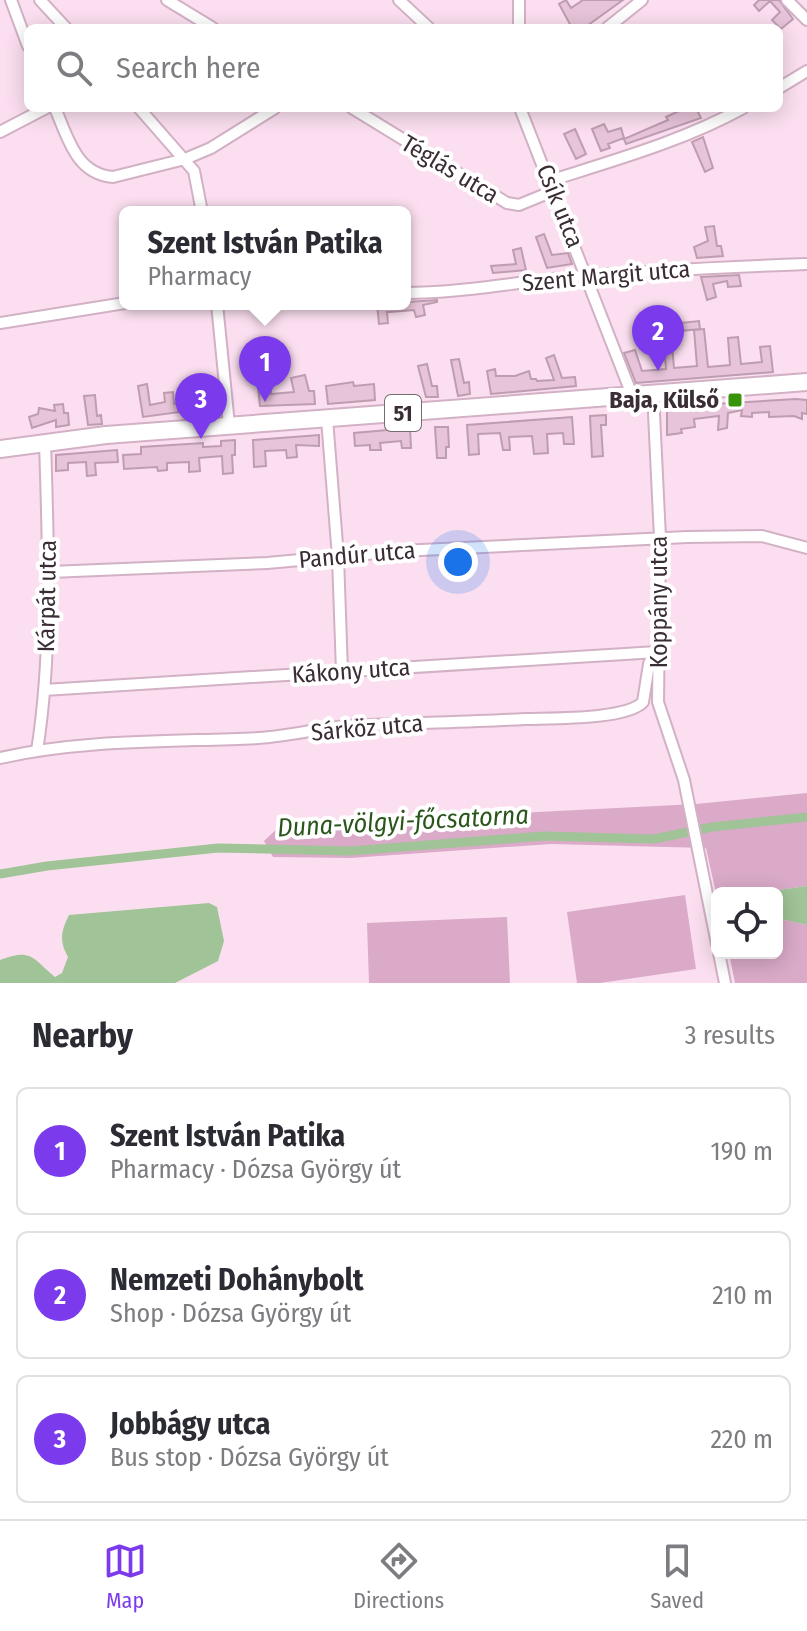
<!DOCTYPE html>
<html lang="en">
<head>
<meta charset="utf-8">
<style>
	:root { --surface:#fff; --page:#f2f2f3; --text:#2b2b33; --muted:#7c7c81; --line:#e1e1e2; --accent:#7c3aed }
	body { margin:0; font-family:"Fira Sans Condensed",sans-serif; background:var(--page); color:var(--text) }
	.controls { position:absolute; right:24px; bottom:24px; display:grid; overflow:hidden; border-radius:12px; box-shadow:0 4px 20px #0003 }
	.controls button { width:72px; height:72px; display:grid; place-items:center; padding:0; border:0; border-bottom:2px solid var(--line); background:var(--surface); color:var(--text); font:40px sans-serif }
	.you { position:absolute; left:458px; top:562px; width:28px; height:28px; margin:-20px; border:6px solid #fff; border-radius:50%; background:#1a73e8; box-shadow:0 0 0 12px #1a73e833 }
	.badge { display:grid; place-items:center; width:52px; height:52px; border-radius:50%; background:var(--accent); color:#fff; font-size:26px; font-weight:700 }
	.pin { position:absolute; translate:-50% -66px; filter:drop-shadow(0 2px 4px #0008) }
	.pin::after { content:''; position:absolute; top:42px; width:28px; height:24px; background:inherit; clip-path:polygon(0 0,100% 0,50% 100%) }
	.popup { position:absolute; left:119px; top:206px; width:292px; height:104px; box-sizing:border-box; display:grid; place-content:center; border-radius:12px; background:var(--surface); filter:drop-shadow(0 2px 6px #0005); font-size:26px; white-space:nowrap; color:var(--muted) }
	.popup b { font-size:30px; color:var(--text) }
	.popup::after { content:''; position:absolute; left:50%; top:100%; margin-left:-16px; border:16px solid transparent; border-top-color:var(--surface) }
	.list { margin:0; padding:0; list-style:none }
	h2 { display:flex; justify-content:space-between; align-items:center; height:104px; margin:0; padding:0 32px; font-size:34px }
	h2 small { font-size:26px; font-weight:400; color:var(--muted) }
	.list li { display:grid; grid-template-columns:52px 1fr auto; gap:24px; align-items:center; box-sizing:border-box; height:128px; margin:0 16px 16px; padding:0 16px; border:2px solid var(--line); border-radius:12px }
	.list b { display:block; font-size:30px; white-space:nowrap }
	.list p { margin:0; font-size:26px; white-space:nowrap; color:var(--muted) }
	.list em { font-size:26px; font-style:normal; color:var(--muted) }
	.icon { flex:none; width:44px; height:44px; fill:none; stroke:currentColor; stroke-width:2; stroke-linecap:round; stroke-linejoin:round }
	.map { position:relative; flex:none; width:807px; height:983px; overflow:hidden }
	.search { position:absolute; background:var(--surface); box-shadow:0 4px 20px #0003; left:24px; right:24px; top:24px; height:88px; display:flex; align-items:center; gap:20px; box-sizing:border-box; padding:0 28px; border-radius:12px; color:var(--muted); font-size:30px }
	.sheet { height:536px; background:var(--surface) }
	nav { display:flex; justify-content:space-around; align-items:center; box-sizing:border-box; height:112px; border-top:2px solid var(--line); background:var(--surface); font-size:22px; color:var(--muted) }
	nav a { display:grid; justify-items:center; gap:4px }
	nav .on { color:var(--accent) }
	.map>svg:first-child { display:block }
	.green { fill:#daaac8 }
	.water { fill:#a0c397 }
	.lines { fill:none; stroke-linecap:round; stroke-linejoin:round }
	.canal { stroke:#a0c397; stroke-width:9 }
	.building { fill:#e7c4d9; stroke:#be9db1; stroke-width:2 }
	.street-casing { stroke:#d2b1c5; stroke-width:14 }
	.primary-casing { stroke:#d2b1c5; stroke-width:20 }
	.street { stroke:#fff; stroke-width:10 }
	.primary { stroke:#fff; stroke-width:16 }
	.poi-dot { fill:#379309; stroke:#fff; stroke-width:3 }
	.labels { text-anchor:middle; stroke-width:8; stroke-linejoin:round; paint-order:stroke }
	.shield { fill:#fff; stroke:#756c72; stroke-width:2 }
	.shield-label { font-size:22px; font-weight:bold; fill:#3a2d35 }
	.street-label { font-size:24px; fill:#3a2d35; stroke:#fff }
	.poi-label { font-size:24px; font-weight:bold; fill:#3a2d35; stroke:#fff; text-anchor:end }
	.water-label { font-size:26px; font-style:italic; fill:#2a561b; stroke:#fff }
</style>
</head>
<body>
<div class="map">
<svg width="807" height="983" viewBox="0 0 807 983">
	<rect width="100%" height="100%" fill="#fbdff0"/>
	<path class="green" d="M 807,793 L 807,886 L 757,893 L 717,893 L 717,898 L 706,848 L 551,844 L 351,858 L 273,857 L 264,841 L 281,825 L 696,804 Z
		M 685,895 L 696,969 L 600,983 L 577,983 L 567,912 Z
		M 507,917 L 510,983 L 369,983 L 367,923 Z
		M 777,918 L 807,925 L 807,983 L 735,983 L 729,953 L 777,953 Z"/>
	<path class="water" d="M 807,886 L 807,925 L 777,918 L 777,893 L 757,893 Z
		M 209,903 L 217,907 L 224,941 L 218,961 L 175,983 L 0,983 L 0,960 C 32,948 32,958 55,977 L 62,973 L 68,957 C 59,941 61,931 69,915 Z"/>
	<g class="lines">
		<path class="canal" d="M 0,874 L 47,866 L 218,848 L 350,851 L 544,836 L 654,839 L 712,827 L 807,817"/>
	</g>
	<path class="building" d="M 566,0 L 571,8 L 583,0 L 623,0 L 584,28 L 572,28 L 559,4 Z
		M 759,0 L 779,0 L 793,19 L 781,29 L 772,20 L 780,12 L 770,1 L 759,11 L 754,5 Z
		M 685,108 L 696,108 L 701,118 L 626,144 L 624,139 L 668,120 L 666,117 Z
		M 604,124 L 608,132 L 621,128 L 624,138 L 608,144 L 610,148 L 601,151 L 592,129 Z
		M 575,129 L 586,154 L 576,159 L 564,134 Z
		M 703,137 L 713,168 L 705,172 L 692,142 Z
		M 714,226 L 717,246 L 721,246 L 723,256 L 697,258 L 694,247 L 708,241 L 705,227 Z
		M 544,234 L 552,255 L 568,253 L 572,264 L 547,268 L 536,237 Z
		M 521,248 L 526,270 L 493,273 L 491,266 L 516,264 L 513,250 Z
		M 739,275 L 741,286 L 728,287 L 727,281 L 713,284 L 716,297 L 707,300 L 701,277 Z
		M 437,300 L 437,302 L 423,305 L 425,315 L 416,317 L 414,310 L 390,312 L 387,312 L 388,323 L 379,324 L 377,304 Z
		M 699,321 L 700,329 L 671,332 L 674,368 L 697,366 L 694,330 L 704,329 L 708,367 L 730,365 L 728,338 L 738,337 L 741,364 L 762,362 L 760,347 L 770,346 L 773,372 L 636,383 L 624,353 L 635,350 L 642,371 L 666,369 L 662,325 Z
		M 554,355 L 562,378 L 575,377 L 576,386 L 491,394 L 487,371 L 495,369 L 496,376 L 515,376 L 529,371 L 531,379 L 536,379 L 537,381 L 554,380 L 546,358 Z
		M 459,359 L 464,383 L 469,382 L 470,394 L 458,396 L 451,360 Z
		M 427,364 L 432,386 L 437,386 L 438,397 L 426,397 L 418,366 Z
		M 305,375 L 309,391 L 314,391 L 315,404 L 260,406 L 258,386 L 270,385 L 271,394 L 294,392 L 291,378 Z
		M 353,382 L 354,386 L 374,384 L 375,400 L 328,404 L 326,386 Z
		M 147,384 L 150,405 L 165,402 L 164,393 L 173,392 L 174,404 L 179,403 L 180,412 L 143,417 L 138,386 Z
		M 95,395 L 97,416 L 101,415 L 102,424 L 88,425 L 84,396 Z
		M 796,399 L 807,400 L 807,414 L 802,413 L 802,419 L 794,416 L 769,417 L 769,412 L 752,413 L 752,417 L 741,416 L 742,410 L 728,413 L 727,428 L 718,430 L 719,416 L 694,419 L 695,427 L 681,429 L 682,433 L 667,435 L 667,410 L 714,404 Z
		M 63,404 L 64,413 L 68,413 L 69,425 L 56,427 L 56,420 L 32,428 L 29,417 L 38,414 L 39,408 L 55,411 L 54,405 Z
		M 606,415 L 606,425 L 601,425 L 603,456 L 592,457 L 590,416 Z
		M 572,417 L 574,444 L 564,444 L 563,433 L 547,434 L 548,453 L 534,454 L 532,436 L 509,437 L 510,450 L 503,450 L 500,433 L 478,434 L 479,454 L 469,455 L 467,425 Z
		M 435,427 L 448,427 L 449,447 L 446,447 L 446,458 L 437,458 Z
		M 410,428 L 411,448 L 402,448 L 401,441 L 380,443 L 381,450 L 370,450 L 370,445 L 355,446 L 354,433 Z
		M 319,435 L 319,446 L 296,445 L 297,457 L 287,458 L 286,450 L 265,451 L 266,466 L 254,467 L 253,440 Z
		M 235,440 L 235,455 L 232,455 L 233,473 L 223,474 L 222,456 L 199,458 L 200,471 L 189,472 L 189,462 L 167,463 L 167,470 L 158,471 L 157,467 L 124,469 L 123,455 L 141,454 L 141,447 L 203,443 L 203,447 L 221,446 L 221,441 Z
		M 117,450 L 118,462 L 95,463 L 96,475 L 87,476 L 86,462 L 68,463 L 68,470 L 56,471 L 56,455 Z"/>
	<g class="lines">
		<g class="street-casing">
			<path id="street" d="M 11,0 L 28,46
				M 40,0 L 66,28
				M 167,0 L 213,28
				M 399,0 L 429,28
				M 519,0 L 519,28
				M 787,0 L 807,20
				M 607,28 L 642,0
				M 779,88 L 807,71
				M 55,108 C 68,138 76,174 113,177 L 185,159 L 211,148 L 275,108
				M 139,108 L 194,171 L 202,212
				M 352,108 L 507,203 L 519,205 L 553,191
				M 520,108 L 632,395
				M 0,132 L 46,108
				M 549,181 C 615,160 683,141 743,108
				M 405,293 C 458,293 510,283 563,278 C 644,271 726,267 807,264
				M 217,304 L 229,425
				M 0,323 L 125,303
				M 653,393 L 660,538 L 658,702 L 684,780 L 717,944
				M 327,419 L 338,557 L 342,672
				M 50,572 L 267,563 L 400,551 L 687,537 L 762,536 L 807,548
				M 44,690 L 657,652
				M 37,751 C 53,648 48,544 45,441
				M 0,758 C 85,739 173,742 259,738 C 290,736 319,728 349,726 C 408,723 466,722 525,719 C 551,718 626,720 643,702 L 649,664 L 654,652
				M 719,953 L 725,983"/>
		</g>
		<g class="primary-casing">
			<path id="primary" d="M 0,449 L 106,435 L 807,382"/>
		</g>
		<use href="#street" class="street"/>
		<use href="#primary" class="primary"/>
	</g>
	<rect class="poi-dot" x="727" y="392" width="16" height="16" rx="4"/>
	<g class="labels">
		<rect class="shield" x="385" y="395" width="36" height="36" rx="6"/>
		<g class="shield-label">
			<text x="403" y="421">51</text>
		</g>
		<g class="street-label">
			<text transform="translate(450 169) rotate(31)" y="8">Téglás utca</text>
			<text transform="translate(560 206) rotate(68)" y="8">Csík utca</text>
			<text transform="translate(606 276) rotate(-5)" y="8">Szent Margit utca</text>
			<text transform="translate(357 555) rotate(-5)" y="8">Pandúr utca</text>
			<text transform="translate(47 596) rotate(-89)" y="8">Kárpát utca</text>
			<text transform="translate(659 602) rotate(-90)" y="8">Koppány utca</text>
			<text transform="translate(351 671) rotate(-4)" y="8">Kákony utca</text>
			<text transform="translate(367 728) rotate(-5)" y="8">Sárköz utca</text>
		</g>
		<g class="poi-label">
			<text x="719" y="408">Baja, Külső</text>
		</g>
		<g class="water-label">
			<text transform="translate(403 821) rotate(-3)" y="9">Duna-völgyi-főcsatorna</text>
		</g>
	</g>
</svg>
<div class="controls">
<button><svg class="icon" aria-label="locate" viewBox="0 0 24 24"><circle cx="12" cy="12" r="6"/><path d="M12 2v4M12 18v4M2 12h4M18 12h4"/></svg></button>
</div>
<div class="you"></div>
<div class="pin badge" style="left:265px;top:402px">1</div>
<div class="popup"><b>Szent István Patika</b>Pharmacy</div>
<div class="pin badge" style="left:658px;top:371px">2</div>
<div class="pin badge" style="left:201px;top:439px">3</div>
<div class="search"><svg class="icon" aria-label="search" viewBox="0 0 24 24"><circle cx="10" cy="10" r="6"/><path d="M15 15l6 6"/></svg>Search here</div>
</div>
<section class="sheet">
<h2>Nearby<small>3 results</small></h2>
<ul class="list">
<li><span class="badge">1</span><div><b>Szent István Patika</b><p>Pharmacy · Dózsa György út</p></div><em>190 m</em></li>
<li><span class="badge">2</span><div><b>Nemzeti Dohánybolt</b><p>Shop · Dózsa György út</p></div><em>210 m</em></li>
<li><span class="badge">3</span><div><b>Jobbágy utca</b><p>Bus stop · Dózsa György út</p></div><em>220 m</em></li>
</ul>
</section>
<nav>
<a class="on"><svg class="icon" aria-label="map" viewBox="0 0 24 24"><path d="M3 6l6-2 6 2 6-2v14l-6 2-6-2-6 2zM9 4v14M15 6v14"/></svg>Map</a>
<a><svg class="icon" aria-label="directions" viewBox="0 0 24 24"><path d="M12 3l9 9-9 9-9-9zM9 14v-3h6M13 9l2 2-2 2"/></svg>Directions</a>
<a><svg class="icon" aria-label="saved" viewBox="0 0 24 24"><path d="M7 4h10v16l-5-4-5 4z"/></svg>Saved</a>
</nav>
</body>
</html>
